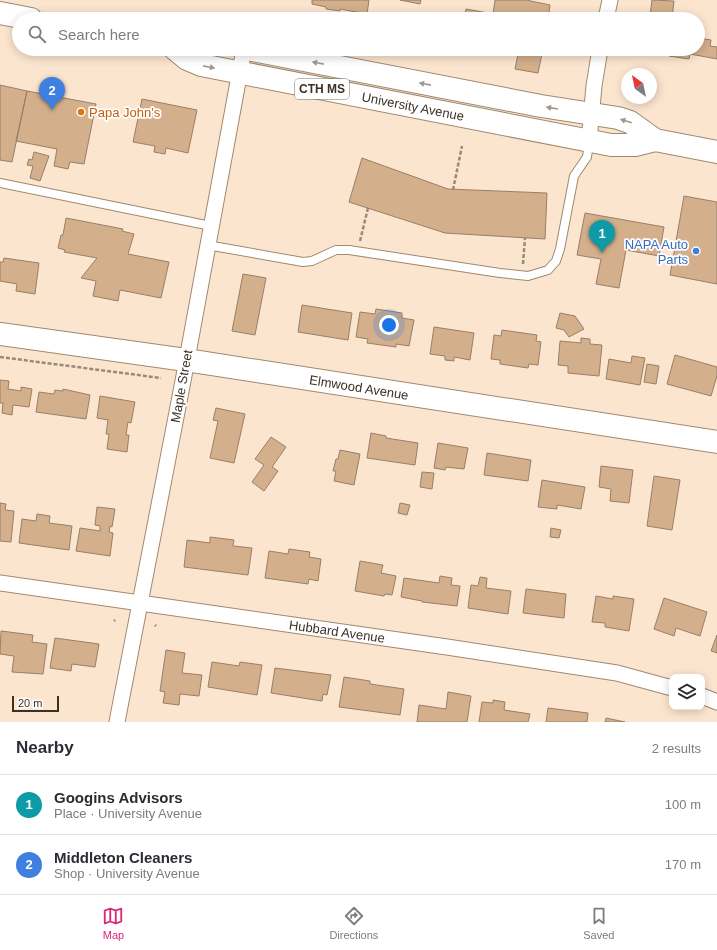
<!DOCTYPE html>
<html lang="en">
<head>
<meta charset="utf-8">
<style>
	:root { --surface:#fff; --page:#f2f2f3; --text:#2b2b33; --muted:#7c7c81; --line:#e1e1e2; --accent:#db2777 }
	body { margin:0; font-family:Arial,sans-serif; background:var(--page); color:var(--text) }
	.controls { position:absolute; right:12px; bottom:12px; display:grid; overflow:hidden; border-radius:8px; box-shadow:0 2px 10px #0003 }
	.controls button { width:36px; height:36px; display:grid; place-items:center; padding:0; border:0; border-bottom:1px solid var(--line); background:var(--surface); color:var(--text); font:20px sans-serif }
	.compass { position:absolute; left:621px; top:68px; width:36px; height:36px; border-radius:50%; background:var(--surface); box-shadow:0 2px 10px #0003; rotate:327deg }
	.scale { position:absolute; left:12px; bottom:10px; width:47px; box-sizing:border-box; padding-left:4px; border:2px solid #3b3126; border-top:0; font-size:11px; line-height:14px; white-space:nowrap; color:#3b3126; -webkit-text-stroke:3px #fff; paint-order:stroke }
	.you { position:absolute; left:389px; top:325px; width:14px; height:14px; margin:-10px; border:3px solid #fff; border-radius:50%; background:#1a73e8; box-shadow:0 0 0 6px #1a73e833 }
	.badge { display:grid; place-items:center; width:26px; height:26px; border-radius:50%; background:var(--accent); color:#fff; font-size:13px; font-weight:700 }
	.pin { position:absolute; translate:-50% -33px; filter:drop-shadow(0 1px 2px #0008) }
	.pin::after { content:''; position:absolute; top:21px; width:14px; height:12px; background:inherit; clip-path:polygon(0 0,100% 0,50% 100%) }
	.list { margin:0; padding:0; list-style:none }
	h2 { display:flex; justify-content:space-between; align-items:center; height:52px; margin:0; padding:0 16px; font-size:17px }
	h2 small { font-size:13px; font-weight:400; color:var(--muted) }
	.list li { display:grid; grid-template-columns:26px 1fr auto; gap:12px; align-items:center; box-sizing:border-box; height:60px; padding:0 16px; border-top:1px solid var(--line) }
	.list b { display:block; font-size:15px; white-space:nowrap }
	.list p { margin:0; font-size:13px; white-space:nowrap; color:var(--muted) }
	.list em { font-size:13px; font-style:normal; color:var(--muted) }
	.icon { flex:none; width:22px; height:22px; fill:none; stroke:currentColor; stroke-width:2; stroke-linecap:round; stroke-linejoin:round }
	.map { position:relative; flex:none; width:717px; height:722px; overflow:hidden }
	.search { position:absolute; background:var(--surface); box-shadow:0 2px 10px #0003; left:12px; right:12px; top:12px; height:44px; display:flex; align-items:center; gap:10px; box-sizing:border-box; padding:0 14px; border-radius:22px; color:var(--muted); font-size:15px }
	.sheet { height:172px; background:var(--surface) }
	nav { display:flex; justify-content:space-around; align-items:center; box-sizing:border-box; height:56px; border-top:1px solid var(--line); background:var(--surface); font-size:11px; color:var(--muted) }
	nav a { display:grid; justify-items:center; gap:2px }
	nav .on { color:var(--accent) }
	.map>svg:first-child { display:block }
	.building { fill:#d3af8c; stroke:#997f67 }
	.lines { fill:none; stroke-linecap:round; stroke-linejoin:round }
	.lane-casing { stroke:#a1886f; stroke-width:10 }
	.street-casing { stroke:#a1886f; stroke-width:17 }
	.secondary-casing { stroke:#a1886f; stroke-width:24 }
	.primary-casing { stroke:#a1886f; stroke-width:24 }
	.path { stroke:#998979; stroke-width:2.5; stroke-dasharray:4 2; stroke-linecap:butt }
	.lane { stroke:#fff; stroke-width:8 }
	.street { stroke:#fff; stroke-width:15 }
	.secondary { stroke:#fff; stroke-width:22 }
	.primary { stroke:#fff; stroke-width:22 }
	.oneway { fill:#9d9892 }
	.food-dot { fill:#e8710a; stroke:#fff; stroke-width:1.5 }
	.shop-dot { fill:#3f7fe0; stroke:#fff; stroke-width:1.5 }
	.labels { text-anchor:middle; stroke-width:3.5; stroke-linejoin:round; paint-order:stroke }
	.shield { fill:#fff; stroke:#766f67; stroke-width:1 }
	.shield-label { font-size:12px; font-weight:bold; fill:#3b3126 }
	.street-label { font-size:13px; fill:#3b3126; stroke:#fff }
	.food-label { font-size:13px; fill:#c56008; stroke:#fff; text-anchor:start }
	.shop-label { font-size:13px; fill:#366cbe; stroke:#fff; text-anchor:end }
</style>
</head>
<body>
<div class="map">
<svg width="717" height="722" viewBox="0 0 717 722">
	<rect width="100%" height="100%" fill="#fce5cf"/>
	<path class="building" d="M 312,0 L 369,0 L 367,14 L 340,9 L 340,11 L 326,9 L 326,7 L 312,4 Z
		M 400,0 L 421,0 L 420,4 Z
		M 495,0 L 526,0 L 550,5 L 548,19 L 513,19 L 493,15 Z
		M 652,0 L 674,1 L 672,19 L 650,16 Z
		M 466,9 L 488,13 L 487,19 L 464,19 Z
		M 698,38 L 711,40 L 710,46 L 717,47 L 717,59 L 690,54 L 689,59 L 669,56 L 670,50 L 666,49 L 698,49 Z
		M 519,49 L 543,49 L 538,73 L 515,69 Z
		M 0,85 L 27,91 L 12,162 L 0,160 Z
		M 27,91 L 96,104 L 84,164 L 70,162 L 68,169 L 54,166 L 57,149 L 16,141 Z
		M 142,99 L 197,110 L 188,153 L 166,148 L 165,154 L 154,152 L 155,146 L 133,142 Z
		M 34,152 L 49,156 L 40,181 L 30,178 L 33,166 L 27,165 L 29,159 L 32,160 Z
		M 362,158 L 448,189 L 547,193 L 545,239 L 445,233 L 349,202 Z
		M 684,196 L 717,202 L 717,284 L 670,275 Z
		M 585,213 L 664,227 L 659,256 L 626,250 L 619,288 L 596,284 L 601,259 L 577,255 Z
		M 66,218 L 123,229 L 122,231 L 134,234 L 128,254 L 169,262 L 161,298 L 120,290 L 118,301 L 93,296 L 96,281 L 81,278 L 97,258 L 64,252 L 65,250 L 58,248 L 61,235 L 63,235 Z
		M 4,258 L 39,263 L 35,294 L 16,291 L 17,284 L 0,281 L 0,262 L 3,262 Z
		M 243,274 L 266,278 L 255,335 L 232,331 Z
		M 302,305 L 352,313 L 348,340 L 298,332 Z
		M 376,309 L 402,313 L 402,318 L 414,320 L 409,346 L 396,344 L 396,347 L 367,343 L 368,339 L 356,337 L 360,312 L 375,314 Z
		M 560,313 L 575,316 L 584,329 L 569,337 L 564,330 L 556,328 Z
		M 434,327 L 474,333 L 470,360 L 454,357 L 454,361 L 445,360 L 445,356 L 430,354 Z
		M 502,330 L 537,335 L 536,341 L 541,342 L 538,365 L 529,364 L 528,368 L 500,364 L 500,360 L 491,359 L 494,335 L 501,336 Z
		M 581,338 L 590,339 L 590,344 L 602,345 L 599,376 L 568,373 L 568,366 L 558,365 L 560,341 L 581,343 Z
		M 675,355 L 717,367 L 717,376 L 711,396 L 667,384 Z
		M 632,356 L 645,358 L 640,385 L 606,379 L 609,359 L 631,363 Z
		M 647,364 L 659,366 L 656,384 L 644,382 Z
		M 0,380 L 9,381 L 8,389 L 21,391 L 21,387 L 32,389 L 29,407 L 13,405 L 12,415 L 2,413 L 3,403 L 0,403 Z
		M 63,389 L 90,395 L 86,419 L 36,412 L 39,392 L 54,394 L 55,390 L 63,391 Z
		M 100,396 L 135,402 L 131,423 L 128,422 L 126,435 L 129,435 L 127,452 L 107,449 L 109,434 L 106,434 L 108,420 L 97,418 Z
		M 216,408 L 245,414 L 234,463 L 210,458 L 218,421 L 213,420 Z
		M 371,433 L 386,436 L 386,438 L 418,443 L 415,465 L 367,458 Z
		M 271,437 L 286,447 L 272,467 L 278,471 L 264,491 L 252,482 L 264,465 L 255,459 Z
		M 438,443 L 468,448 L 464,469 L 446,467 L 445,470 L 434,468 Z
		M 340,450 L 360,454 L 354,485 L 334,481 L 336,471 L 333,471 L 336,459 L 338,459 Z
		M 487,453 L 531,460 L 528,481 L 484,475 Z
		M 601,466 L 633,470 L 629,503 L 610,501 L 611,489 L 599,487 Z
		M 422,472 L 434,473 L 432,489 L 420,487 Z
		M 654,476 L 680,480 L 672,530 L 647,526 Z
		M 542,480 L 585,487 L 581,509 L 557,505 L 557,509 L 538,507 Z
		M 0,503 L 6,504 L 5,510 L 14,511 L 11,542 L 0,541 Z
		M 400,503 L 410,505 L 407,515 L 398,513 Z
		M 97,507 L 115,509 L 112,527 L 110,526 L 109,532 L 113,533 L 110,556 L 76,551 L 80,528 L 100,531 L 100,526 L 95,525 Z
		M 37,514 L 50,516 L 49,523 L 72,526 L 69,550 L 19,543 L 22,519 L 36,521 Z
		M 551,528 L 561,530 L 559,538 L 550,537 Z
		M 210,537 L 234,540 L 233,546 L 252,548 L 248,575 L 184,567 L 187,540 L 210,543 Z
		M 289,549 L 310,552 L 309,557 L 321,559 L 318,581 L 309,579 L 308,584 L 265,578 L 269,551 L 288,554 Z
		M 360,561 L 383,565 L 381,573 L 396,576 L 392,595 L 385,594 L 384,596 L 355,591 Z
		M 440,576 L 452,578 L 451,585 L 460,586 L 457,606 L 422,602 L 422,601 L 401,597 L 404,578 L 439,583 Z
		M 480,577 L 487,578 L 486,588 L 511,591 L 508,614 L 468,608 L 471,585 L 478,586 Z
		M 526,589 L 566,594 L 564,618 L 523,613 Z
		M 596,596 L 613,599 L 613,596 L 634,599 L 629,631 L 605,627 L 605,623 L 592,622 Z
		M 664,598 L 707,612 L 700,636 L 676,628 L 674,636 L 654,629 Z
		M 1,631 L 33,635 L 32,642 L 47,644 L 43,674 L 12,672 L 14,656 L 0,654 Z
		M 717,635 L 717,653 L 711,651 Z
		M 55,638 L 99,644 L 95,667 L 72,664 L 71,671 L 50,668 Z
		M 166,650 L 185,653 L 182,673 L 202,675 L 199,696 L 180,694 L 179,705 L 163,703 L 165,692 L 160,691 Z
		M 212,662 L 239,666 L 240,662 L 262,665 L 257,695 L 208,687 Z
		M 275,668 L 331,675 L 327,695 L 323,694 L 322,701 L 271,693 Z
		M 344,677 L 370,681 L 370,684 L 404,689 L 400,715 L 339,707 Z
		M 448,692 L 471,696 L 467,722 L 417,722 L 419,705 L 446,709 Z
		M 493,700 L 505,702 L 504,710 L 530,714 L 528,722 L 479,722 L 482,702 L 493,703 Z
		M 548,708 L 588,713 L 587,722 L 546,722 Z
		M 606,718 L 625,722 L 605,722 Z"/>
	<g class="lines">
		<g class="lane-casing">
			<path id="lane" d="M 0,183 L 211,226
				M 207,245 L 303,262 L 312,261 L 336,250 L 349,250 L 500,273 L 528,276 L 548,270 L 556,261 L 560,249 L 574,176 L 587,157 L 589,142"/>
		</g>
		<g class="street-casing">
			<path id="street" d="M 606,19 L 610,0
				M 589,141 L 594,86 L 600,49
				M 0,583 L 447,647 L 617,673 L 672,688
				M 702,696 L 717,702
				M 117,722 L 183,381 L 244,49"/>
		</g>
		<g class="secondary-casing">
			<path id="secondary" d="M 0,334 L 186,360 L 717,442"/>
		</g>
		<g class="primary-casing">
			<path id="primary" d="M 0,13 L 31,19
				M 175,49 L 187,59 L 201,65 L 611,145 L 635,145 L 655,140
				M 247,49 L 541,106 L 618,118 L 630,122 L 655,140 L 717,152"/>
		</g>
		<path class="path" d="M 453,190 L 462,146
			M 360,241 L 368,208
			M 523,264 L 525,238
			M 0,357 L 161,378
			M 114,621 L 115,620
			M 155,625 L 156,626"/>
		<use href="#lane" class="lane"/>
		<use href="#street" class="street"/>
		<use href="#secondary" class="secondary"/>
		<use href="#primary" class="primary"/>
	</g>
	<defs><path id="oneway-solid" d="M-6-.8H1V-3.2L6.5 0L1 3.2V.8H-6Z"/></defs>
	<g class="oneway">
		<use href="#oneway-solid" transform="translate(318 63) rotate(-169)"/>
		<use href="#oneway-solid" transform="translate(209 67) rotate(11)"/>
		<use href="#oneway-solid" transform="translate(425 84) rotate(-169)"/>
		<use href="#oneway-solid" transform="translate(552 108) rotate(-171)"/>
		<use href="#oneway-solid" transform="translate(626 121) rotate(-162)"/>
	</g>
	<circle class="food-dot" cx="81" cy="112" r="4"/>
	<circle class="shop-dot" cx="696" cy="251" r="4"/>
	<g class="labels">
		<rect class="shield" x="295" y="79" width="54" height="20" rx="3"/>
		<g class="shield-label">
			<text x="322" y="93">CTH MS</text>
		</g>
		<g class="street-label">
			<text transform="translate(413 106) rotate(11)" y="5">University Avenue</text>
			<text transform="translate(181 386) rotate(-80)" y="5">Maple Street</text>
			<text transform="translate(359 387) rotate(9)" y="5">Elmwood Avenue</text>
			<text transform="translate(337 631) rotate(8)" y="5">Hubbard Avenue</text>
		</g>
		<g class="food-label">
			<text x="89" y="117">Papa John's</text>
		</g>
		<g class="shop-label">
			<text x="688" y="249">NAPA Auto<tspan x="688" dy="15">Parts</tspan></text>
		</g>
	</g>
</svg>
<div class="controls">
<button><svg class="icon" aria-label="layers" viewBox="0 0 24 24"><path d="M12 4l9 5-9 5-9-5zM3 14l9 5 9-5"/></svg></button>
</div>
<svg class="compass" viewBox="-18 -18 36 36"><path d="M0-13l5 13h-10z" fill="#e53935"/><path d="M0 13l5-13h-10z" fill="#7c7c81"/></svg>
<div class="scale">20 m</div>
<div class="you"></div>
<div class="pin badge" style="left:602px;top:253px;background:#0f9aa8">1</div>
<div class="pin badge" style="left:52px;top:110px;background:#3f7fe0">2</div>
<div class="search"><svg class="icon" aria-label="search" viewBox="0 0 24 24"><circle cx="10" cy="10" r="6"/><path d="M15 15l6 6"/></svg>Search here</div>
</div>
<section class="sheet">
<h2>Nearby<small>2 results</small></h2>
<ul class="list">
<li><span class="badge" style="background:#0f9aa8">1</span><div><b>Googins Advisors</b><p>Place · University Avenue</p></div><em>100 m</em></li>
<li><span class="badge" style="background:#3f7fe0">2</span><div><b>Middleton Cleaners</b><p>Shop · University Avenue</p></div><em>170 m</em></li>
</ul>
</section>
<nav>
<a class="on"><svg class="icon" aria-label="map" viewBox="0 0 24 24"><path d="M3 6l6-2 6 2 6-2v14l-6 2-6-2-6 2zM9 4v14M15 6v14"/></svg>Map</a>
<a><svg class="icon" aria-label="directions" viewBox="0 0 24 24"><path d="M12 3l9 9-9 9-9-9zM9 14v-3h6M13 9l2 2-2 2"/></svg>Directions</a>
<a><svg class="icon" aria-label="saved" viewBox="0 0 24 24"><path d="M7 4h10v16l-5-4-5 4z"/></svg>Saved</a>
</nav>
</body>
</html>
